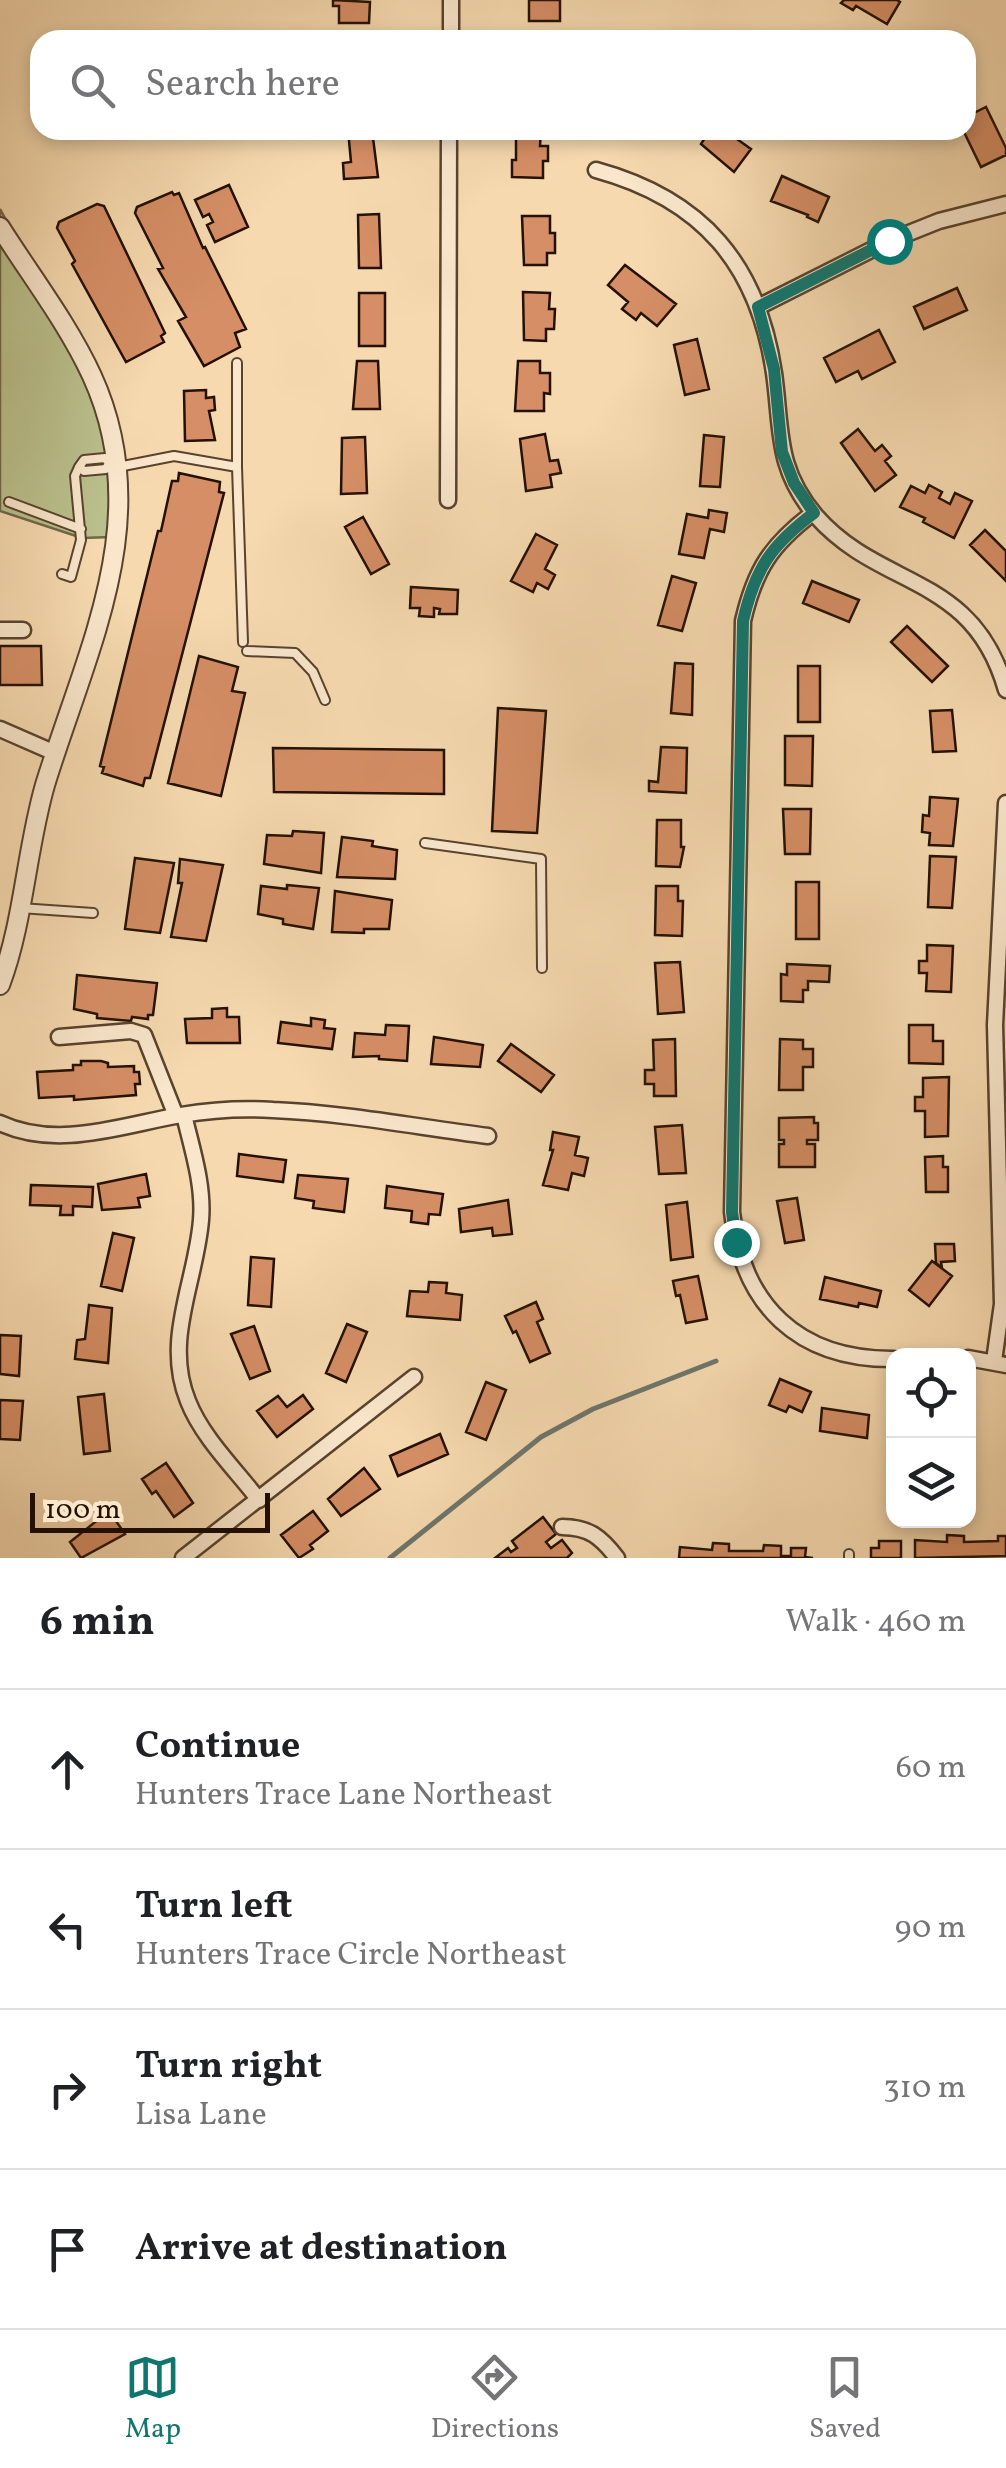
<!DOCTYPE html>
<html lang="en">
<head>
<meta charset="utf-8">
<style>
	:root { --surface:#fff; --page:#f6f6f6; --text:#202124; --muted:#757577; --line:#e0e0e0; --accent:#0f766e }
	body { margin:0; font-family:Vollkorn,serif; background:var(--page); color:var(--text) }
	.controls { position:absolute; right:30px; bottom:30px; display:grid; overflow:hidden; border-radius:20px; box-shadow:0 5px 15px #0003 }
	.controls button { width:90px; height:90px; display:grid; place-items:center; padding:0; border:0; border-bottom:2px solid var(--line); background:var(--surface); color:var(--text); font:50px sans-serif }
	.scale { position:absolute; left:30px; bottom:25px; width:240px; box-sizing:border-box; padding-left:10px; border:5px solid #241102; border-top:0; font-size:28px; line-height:35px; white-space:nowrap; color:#241102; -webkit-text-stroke:8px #f9e6cb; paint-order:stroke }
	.stop { position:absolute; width:30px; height:30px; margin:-22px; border:8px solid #0f766e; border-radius:50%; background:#fff }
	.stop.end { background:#0f766e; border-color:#fff; box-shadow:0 2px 10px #0008 }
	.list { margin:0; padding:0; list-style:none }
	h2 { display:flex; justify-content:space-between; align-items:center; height:130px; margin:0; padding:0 40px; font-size:42px }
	h2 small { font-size:32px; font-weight:400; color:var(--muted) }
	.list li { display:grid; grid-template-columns:65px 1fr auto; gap:30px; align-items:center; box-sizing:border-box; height:160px; padding:0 40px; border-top:2px solid var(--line) }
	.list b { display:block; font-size:38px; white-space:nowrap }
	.list p { margin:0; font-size:32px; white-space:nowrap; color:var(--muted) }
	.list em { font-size:32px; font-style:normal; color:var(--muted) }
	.icon { flex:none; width:55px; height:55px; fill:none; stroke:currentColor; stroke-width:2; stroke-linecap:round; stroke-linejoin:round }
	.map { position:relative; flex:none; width:1006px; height:1558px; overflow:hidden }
	.search { position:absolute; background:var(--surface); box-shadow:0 5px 15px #0003; left:30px; right:30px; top:30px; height:110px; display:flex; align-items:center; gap:25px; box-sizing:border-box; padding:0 35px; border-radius:30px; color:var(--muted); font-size:38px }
	.sheet { height:770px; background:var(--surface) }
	nav { display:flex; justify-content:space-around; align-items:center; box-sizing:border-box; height:140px; border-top:2px solid var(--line); background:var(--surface); font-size:28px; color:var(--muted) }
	nav a { display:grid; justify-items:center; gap:5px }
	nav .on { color:var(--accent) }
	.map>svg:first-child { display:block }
	.green { fill:#bac08c; stroke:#6f6847; stroke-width:2.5 }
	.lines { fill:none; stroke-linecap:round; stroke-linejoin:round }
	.stream { stroke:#6e766c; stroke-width:5 }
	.building { fill:#d58e65; stroke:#241102; stroke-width:2.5 }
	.service-casing { stroke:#58432d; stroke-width:12 }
	.minor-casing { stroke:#58432d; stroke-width:19 }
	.tertiary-casing { stroke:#58432d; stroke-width:22 }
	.service { stroke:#f9e6cb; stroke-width:8 }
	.minor { stroke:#f9e6cb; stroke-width:14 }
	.tertiary { stroke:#f9e6cb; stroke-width:18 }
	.route { stroke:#0f766e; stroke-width:12 }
</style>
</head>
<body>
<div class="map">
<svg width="1006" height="1558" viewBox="0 0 1006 1558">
	<rect width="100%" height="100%" fill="#f6d9af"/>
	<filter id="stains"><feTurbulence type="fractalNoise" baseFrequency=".002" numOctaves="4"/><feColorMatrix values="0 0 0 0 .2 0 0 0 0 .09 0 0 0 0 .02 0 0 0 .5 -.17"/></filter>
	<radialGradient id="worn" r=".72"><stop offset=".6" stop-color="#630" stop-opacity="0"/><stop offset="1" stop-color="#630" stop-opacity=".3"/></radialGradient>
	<path class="green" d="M 0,209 L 111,411 L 111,537 L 82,538 L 0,511 Z"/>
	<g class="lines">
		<path class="stream" d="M 390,1558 L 541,1437 L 593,1409 L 716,1361"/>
	</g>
	<path class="building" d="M 333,0 L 370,2 L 369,23 L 339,23 L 339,6 L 333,6 Z
		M 529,0 L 560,0 L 560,21 L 529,21 Z
		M 844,0 L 897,0 L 900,2 L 887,24 L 856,6 L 853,10 L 841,3 Z
		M 986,107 L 1006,148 L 1006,155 L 981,167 L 963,130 L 966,130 L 966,117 Z
		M 348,130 L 372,130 L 378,177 L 344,179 L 343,163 L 351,162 Z
		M 516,130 L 541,130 L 540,146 L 548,146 L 548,161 L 543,161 L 543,178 L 512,177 L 512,160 L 516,160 Z
		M 710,130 L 724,136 L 727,132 L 751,149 L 734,172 L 701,144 Z
		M 782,176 L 829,197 L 818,222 L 807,217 L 808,215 L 771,201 Z
		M 229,185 L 248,227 L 215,242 L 207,225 L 213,222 L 209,214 L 203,217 L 195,200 Z
		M 172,192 L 174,195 L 179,193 L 203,248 L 205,247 L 246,329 L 235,333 L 240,347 L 204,366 L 178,321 L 186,317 L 158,269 L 163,268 L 135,213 L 137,207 Z
		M 97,204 L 104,206 L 165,333 L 161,336 L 164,342 L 126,362 L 72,264 L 75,261 L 57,228 L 59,222 Z
		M 379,214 L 381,268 L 359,268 L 358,215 Z
		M 522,216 L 550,216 L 550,233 L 555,233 L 555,253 L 547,253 L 547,265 L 524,265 Z
		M 625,265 L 676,304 L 657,326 L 641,313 L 636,320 L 622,309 L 628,302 L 608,285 Z
		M 957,288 L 967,310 L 924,329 L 914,307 Z
		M 523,292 L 550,293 L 549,309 L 555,309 L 554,329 L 546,329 L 546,341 L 524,340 Z
		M 359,293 L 385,293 L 385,346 L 359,346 Z
		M 879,330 L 895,362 L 862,379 L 858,371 L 836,382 L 824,358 Z
		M 697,339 L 709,389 L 685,395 L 674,345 Z
		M 357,361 L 378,361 L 380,409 L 353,409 Z
		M 518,361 L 540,361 L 540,373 L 550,373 L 550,394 L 544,393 L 544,411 L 515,411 Z
		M 206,390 L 206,398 L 214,397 L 215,410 L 209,411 L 215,440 L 185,441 L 184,391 Z
		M 858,429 L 875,451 L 882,445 L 891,456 L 885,461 L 896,475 L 875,491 L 841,443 Z
		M 545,434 L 550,461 L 558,460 L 561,473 L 550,475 L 552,487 L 526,491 L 520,439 Z
		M 704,435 L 724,437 L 720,487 L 700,486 Z
		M 365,437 L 367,493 L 341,494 L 342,438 Z
		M 179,473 L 220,482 L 219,492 L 224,493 L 150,778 L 145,778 L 143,786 L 102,773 L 104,767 L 100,766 L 158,531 L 161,531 L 172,481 L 178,481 Z
		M 929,485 L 942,492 L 939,498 L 950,504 L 955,493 L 972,501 L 954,538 L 923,522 L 925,518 L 900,507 L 911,486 L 925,493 Z
		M 709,510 L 727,513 L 724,532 L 710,529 L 704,558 L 679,554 L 687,514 L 708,518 Z
		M 363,517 L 389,564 L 371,574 L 345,527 Z
		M 985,530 L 1006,551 L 1006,581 L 970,545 Z
		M 536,534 L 557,545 L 545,569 L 555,575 L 548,589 L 537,583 L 533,592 L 511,581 Z
		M 672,576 L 696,583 L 682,631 L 658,625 Z
		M 812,581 L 859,600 L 849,622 L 803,603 Z
		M 411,587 L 458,590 L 457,614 L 439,614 L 440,609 L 434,608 L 434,617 L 419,616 L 420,608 L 410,608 Z
		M 907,626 L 948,666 L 932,682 L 891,642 Z
		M 0,646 L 41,646 L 42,685 L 0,685 Z
		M 199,656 L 238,667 L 232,691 L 245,693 L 221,796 L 168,783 Z
		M 675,663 L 693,664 L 692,715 L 671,713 Z
		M 798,666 L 820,666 L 820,722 L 798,722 Z
		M 498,708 L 546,711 L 537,833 L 492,831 Z
		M 952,710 L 956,751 L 933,752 L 930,711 Z
		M 785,736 L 813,736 L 812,786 L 785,785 Z
		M 661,747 L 687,748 L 686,793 L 649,791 L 649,781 L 658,782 Z
		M 273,748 L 444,750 L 444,794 L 274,792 Z
		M 930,797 L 958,799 L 953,846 L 929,845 L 930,833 L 922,832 L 923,815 L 929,816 Z
		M 783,809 L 811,809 L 810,854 L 785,854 Z
		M 657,820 L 681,820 L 681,847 L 684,847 L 680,867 L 656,866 Z
		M 293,831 L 324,833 L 321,873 L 264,864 L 267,835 L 292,836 Z
		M 342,837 L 373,841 L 372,846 L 397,850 L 395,879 L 337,877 Z
		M 930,856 L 956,857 L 952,908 L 928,907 Z
		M 135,858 L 174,863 L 160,933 L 125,929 Z
		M 180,859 L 223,865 L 206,941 L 171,937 L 182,883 L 178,883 Z
		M 796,882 L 819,882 L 819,939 L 796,939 Z
		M 287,885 L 319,888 L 313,929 L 283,924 L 283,919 L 258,914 L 261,886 L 287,889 Z
		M 656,886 L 678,886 L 678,901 L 683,901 L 682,936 L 655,935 Z
		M 335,891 L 392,900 L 389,929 L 364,929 L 364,933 L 332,932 Z
		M 927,945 L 953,946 L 951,992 L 926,991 L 927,973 L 919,973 L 919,961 L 927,961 Z
		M 680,962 L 684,1012 L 658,1014 L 655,963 Z
		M 787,964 L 830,966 L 829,982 L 808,981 L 808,990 L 803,990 L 803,1002 L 781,1001 L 781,974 L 787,975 Z
		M 77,975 L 157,983 L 153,1015 L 148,1015 L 148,1019 L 132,1017 L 131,1021 L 97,1018 L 97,1014 L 74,1009 Z
		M 227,1008 L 227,1017 L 239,1017 L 240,1043 L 187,1043 L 185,1019 L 212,1018 L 212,1009 Z
		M 311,1018 L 325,1020 L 324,1028 L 335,1029 L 332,1049 L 278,1043 L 281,1022 L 311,1026 Z
		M 386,1025 L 409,1026 L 407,1061 L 379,1059 L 379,1056 L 353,1057 L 355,1033 L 385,1035 Z
		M 909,1025 L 933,1025 L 933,1041 L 943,1041 L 943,1064 L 909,1063 Z
		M 434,1037 L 483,1045 L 480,1067 L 431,1064 Z
		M 675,1039 L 676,1096 L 654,1096 L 654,1084 L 645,1084 L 645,1070 L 654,1070 L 653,1040 Z
		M 780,1039 L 803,1040 L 803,1049 L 813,1049 L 813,1067 L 803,1067 L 803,1090 L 779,1090 Z
		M 511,1044 L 554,1075 L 541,1092 L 498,1061 Z
		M 81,1061 L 101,1061 L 108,1063 L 108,1067 L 134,1066 L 134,1072 L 139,1072 L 140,1084 L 135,1084 L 136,1095 L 74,1100 L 74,1096 L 39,1098 L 37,1072 L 73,1070 L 73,1065 L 81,1065 Z
		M 949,1077 L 948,1136 L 925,1137 L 925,1111 L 915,1111 L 915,1097 L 923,1097 L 923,1078 Z
		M 814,1117 L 814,1123 L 818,1123 L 818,1140 L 807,1140 L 807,1144 L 815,1144 L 815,1167 L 779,1167 L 779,1144 L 784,1144 L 784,1140 L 779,1140 L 779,1118 Z
		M 682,1125 L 686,1173 L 659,1174 L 655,1127 Z
		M 553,1132 L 579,1137 L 575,1155 L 588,1158 L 584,1176 L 572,1173 L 568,1190 L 543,1185 L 553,1150 L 550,1150 Z
		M 239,1154 L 286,1160 L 283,1182 L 237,1176 Z
		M 943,1156 L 943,1167 L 948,1167 L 948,1192 L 926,1192 L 925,1157 Z
		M 146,1174 L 150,1196 L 138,1198 L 140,1207 L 102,1210 L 98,1184 Z
		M 298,1175 L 348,1179 L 344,1212 L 313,1208 L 314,1201 L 295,1198 Z
		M 31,1185 L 93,1187 L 92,1207 L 73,1206 L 73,1215 L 60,1215 L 61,1206 L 30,1205 Z
		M 387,1186 L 443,1194 L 440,1215 L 429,1214 L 428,1224 L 411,1222 L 412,1211 L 385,1208 Z
		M 797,1198 L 804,1240 L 785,1243 L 777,1201 Z
		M 508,1200 L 512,1234 L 493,1236 L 492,1228 L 461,1232 L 459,1209 Z
		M 687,1202 L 693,1257 L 671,1260 L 666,1205 Z
		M 113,1233 L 134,1238 L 122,1291 L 101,1286 Z
		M 935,1244 L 954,1244 L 955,1261 L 941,1262 L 942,1268 L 936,1263 Z
		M 251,1257 L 274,1259 L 271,1307 L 248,1305 Z
		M 932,1261 L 952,1276 L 929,1306 L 909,1290 Z
		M 698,1276 L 707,1319 L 686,1323 L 680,1295 L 676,1296 L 673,1281 Z
		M 825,1277 L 881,1291 L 877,1307 L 859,1303 L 858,1307 L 820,1299 Z
		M 429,1282 L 447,1283 L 446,1293 L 462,1295 L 460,1320 L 407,1316 L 410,1291 L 428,1292 Z
		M 536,1302 L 543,1319 L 537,1322 L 550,1353 L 530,1362 L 516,1331 L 513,1333 L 505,1316 Z
		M 89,1305 L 112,1308 L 108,1363 L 75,1359 L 77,1340 L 85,1339 Z
		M 347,1324 L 367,1332 L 346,1382 L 326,1373 Z
		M 254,1326 L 270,1371 L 250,1379 L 231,1334 Z
		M 0,1335 L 21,1336 L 19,1376 L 0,1374 Z
		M 780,1379 L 811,1392 L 802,1412 L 789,1406 L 786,1412 L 769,1405 Z
		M 486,1382 L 506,1390 L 486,1440 L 466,1432 Z
		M 104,1394 L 110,1451 L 84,1454 L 78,1397 Z
		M 303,1395 L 313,1409 L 277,1437 L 257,1411 L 278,1396 L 287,1407 Z
		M 0,1400 L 23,1401 L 20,1440 L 0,1439 Z
		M 822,1408 L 869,1415 L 867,1438 L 820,1431 Z
		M 440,1434 L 448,1454 L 398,1476 L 390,1456 Z
		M 166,1463 L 193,1503 L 174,1517 L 156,1491 L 152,1494 L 142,1479 Z
		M 364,1468 L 380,1489 L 341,1516 L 328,1499 Z
		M 109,1511 L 125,1534 L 81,1558 L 70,1542 Z
		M 313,1511 L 328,1531 L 310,1545 L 313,1549 L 299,1558 L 281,1535 Z
		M 543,1517 L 556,1534 L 546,1542 L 551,1548 L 562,1540 L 572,1553 L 567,1558 L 495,1558 L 508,1548 L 511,1552 L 517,1548 L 512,1541 Z
		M 947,1535 L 964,1536 L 964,1542 L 998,1541 L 998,1536 L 1006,1536 L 1006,1556 L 915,1558 L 915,1540 L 947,1542 Z
		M 879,1541 L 901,1541 L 901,1558 L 871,1558 L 871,1548 L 879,1548 Z
		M 713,1543 L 729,1544 L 729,1551 L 763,1551 L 764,1545 L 781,1546 L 781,1556 L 791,1556 L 791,1548 L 806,1548 L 805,1557 L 813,1558 L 679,1558 L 680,1547 L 712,1550 Z"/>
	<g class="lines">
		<g class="service-casing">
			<path id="service" d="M 105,458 L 109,463 L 106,469 L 84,471 L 79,467 L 84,460 Z
				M 118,467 L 174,456 L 237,467 L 237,363
				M 237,467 L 243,642
				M 9,502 L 81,529
				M 62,574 L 71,577 L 81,540 L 75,476 L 79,467
				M 247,651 L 295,653 L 313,672 L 325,700
				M 425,843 L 541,859 L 542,968
				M 20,908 L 93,913
				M 849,1558 L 849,1554"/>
		</g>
		<g class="minor-casing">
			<path id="minor" d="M 451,40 L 451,0
				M 596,170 C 702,199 758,264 774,373 C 782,429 775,468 816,516 C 881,590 973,573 1006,690
				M 758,307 L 889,241 L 939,221 L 1006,204
				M 448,500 L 449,130
				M 813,513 C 771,545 755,569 743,621 L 732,1212 C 742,1305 798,1360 894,1359
				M 0,630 L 23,630
				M 0,729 L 55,753
				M 59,1037 L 131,1031 L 144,1035 L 176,1116
				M 184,1115 C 192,1149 204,1185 201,1220 C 196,1282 163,1340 188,1401 C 202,1437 235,1469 259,1500
				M 0,1123 C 58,1150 122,1125 181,1115 C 211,1110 243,1108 273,1110 C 345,1113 417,1127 488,1136
				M 968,1358 L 1006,1365
				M 994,1361 L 1002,1304 L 995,1025 L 1006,803
				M 562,1527 C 589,1527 601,1537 617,1558
				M 183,1558 L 414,1377"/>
		</g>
		<g class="tertiary-casing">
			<path id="tertiary" d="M 0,227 C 31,276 68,324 92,376 C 157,518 87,648 45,785 C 26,851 24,921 0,985"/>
		</g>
		<use href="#service" class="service"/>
		<use href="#minor" class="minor"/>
		<use href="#tertiary" class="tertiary"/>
	</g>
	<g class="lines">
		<path class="route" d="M 736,1242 L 732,1212 L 743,621 C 755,569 771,545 814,513 L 794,483 L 782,452 L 774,369 L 758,307 L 889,241"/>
	</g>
	<rect width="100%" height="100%" filter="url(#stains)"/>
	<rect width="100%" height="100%" fill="url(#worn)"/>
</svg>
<div class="controls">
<button><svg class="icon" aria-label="locate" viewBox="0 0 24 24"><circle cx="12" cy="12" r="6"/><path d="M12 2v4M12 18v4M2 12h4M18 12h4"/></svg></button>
<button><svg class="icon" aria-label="layers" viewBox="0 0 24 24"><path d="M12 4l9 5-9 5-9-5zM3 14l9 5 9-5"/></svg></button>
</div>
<div class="scale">100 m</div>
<div class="stop" style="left:889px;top:241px"></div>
<div class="stop end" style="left:736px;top:1242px"></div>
<div class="search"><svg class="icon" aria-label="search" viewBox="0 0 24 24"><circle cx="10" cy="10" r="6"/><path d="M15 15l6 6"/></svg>Search here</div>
</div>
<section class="sheet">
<h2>6 min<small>Walk · 460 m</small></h2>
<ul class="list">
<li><svg class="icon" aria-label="ahead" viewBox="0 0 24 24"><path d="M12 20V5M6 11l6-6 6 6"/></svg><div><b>Continue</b><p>Hunters Trace Lane Northeast</p></div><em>60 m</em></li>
<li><svg class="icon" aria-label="left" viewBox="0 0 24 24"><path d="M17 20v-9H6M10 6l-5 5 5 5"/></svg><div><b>Turn left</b><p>Hunters Trace Circle Northeast</p></div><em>90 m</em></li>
<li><svg class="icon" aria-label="right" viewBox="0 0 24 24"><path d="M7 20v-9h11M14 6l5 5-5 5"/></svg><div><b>Turn right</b><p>Lisa Lane</p></div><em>310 m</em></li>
<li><svg class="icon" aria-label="arrive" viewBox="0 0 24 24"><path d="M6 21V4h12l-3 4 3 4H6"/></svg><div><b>Arrive at destination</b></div></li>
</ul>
</section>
<nav>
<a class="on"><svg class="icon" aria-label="map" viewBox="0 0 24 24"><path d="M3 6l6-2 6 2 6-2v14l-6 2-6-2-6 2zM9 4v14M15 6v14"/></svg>Map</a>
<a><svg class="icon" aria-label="directions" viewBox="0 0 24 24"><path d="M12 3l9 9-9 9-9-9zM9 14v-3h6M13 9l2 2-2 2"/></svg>Directions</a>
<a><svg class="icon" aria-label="saved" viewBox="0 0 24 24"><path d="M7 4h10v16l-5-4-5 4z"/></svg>Saved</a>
</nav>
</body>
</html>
